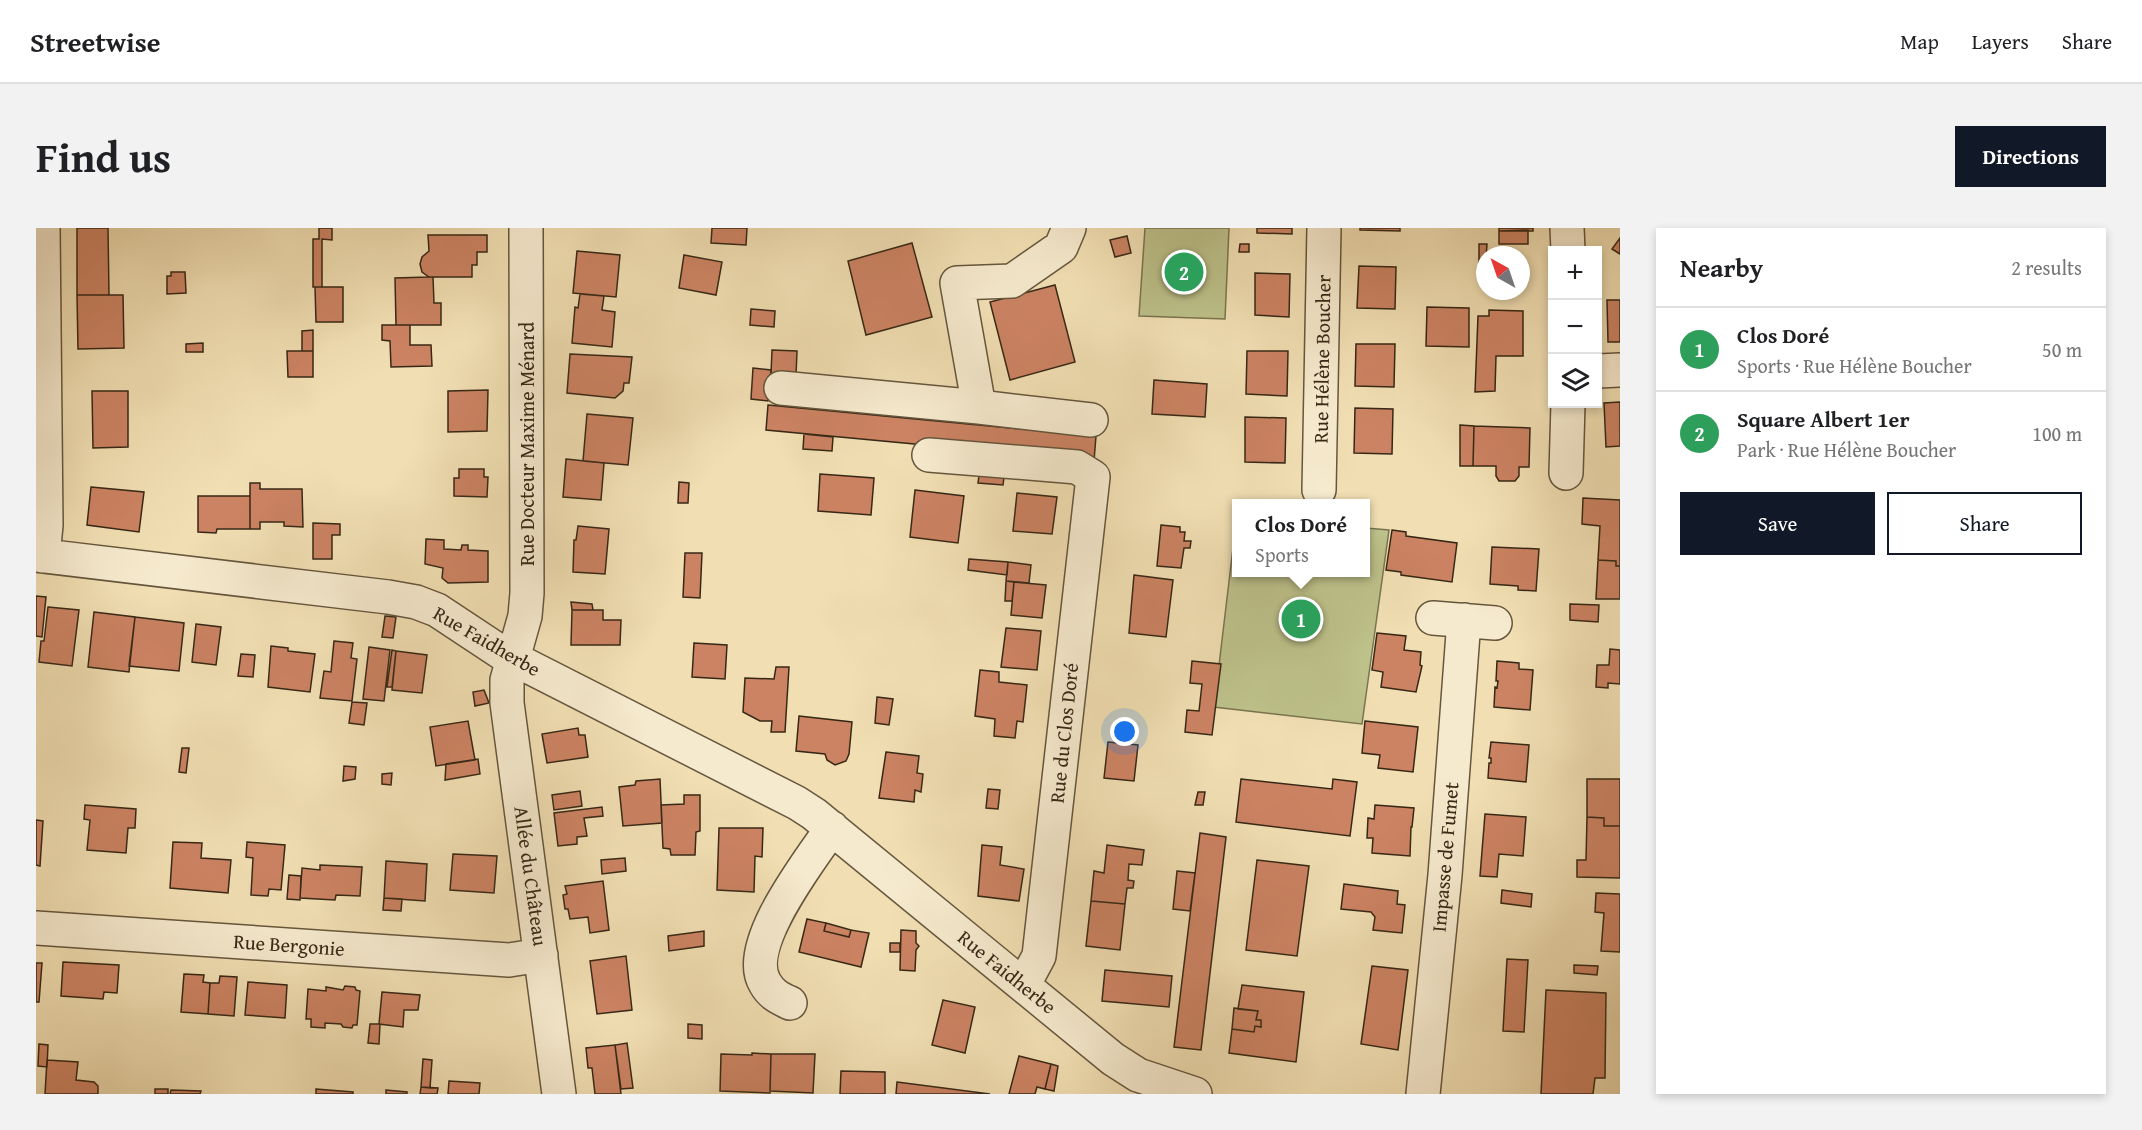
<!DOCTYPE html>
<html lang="en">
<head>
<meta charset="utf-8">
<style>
	:root { --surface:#fff; --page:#f2f2f2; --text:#202124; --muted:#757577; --line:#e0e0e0; --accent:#111827 }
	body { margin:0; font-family:"Gentium Book Plus",serif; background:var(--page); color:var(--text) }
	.controls { position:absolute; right:18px; top:18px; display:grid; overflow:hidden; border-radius:0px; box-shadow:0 3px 9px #0003 }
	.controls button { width:54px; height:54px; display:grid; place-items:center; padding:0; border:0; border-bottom:2px solid var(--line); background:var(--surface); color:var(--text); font:30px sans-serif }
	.compass { position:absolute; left:1440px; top:18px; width:54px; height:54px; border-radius:50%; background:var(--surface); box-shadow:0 3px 9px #0003; rotate:320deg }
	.you { position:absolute; left:1089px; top:504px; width:21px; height:21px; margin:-15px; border:4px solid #fff; border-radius:50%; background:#1a73e8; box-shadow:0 0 0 9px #1a73e833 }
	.badge { display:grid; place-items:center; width:39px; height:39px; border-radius:50%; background:var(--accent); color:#fff; font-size:20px; font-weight:700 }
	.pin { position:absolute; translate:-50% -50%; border:3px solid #fff; box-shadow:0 2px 6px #0006 }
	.popup { position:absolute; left:1196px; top:271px; width:138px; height:78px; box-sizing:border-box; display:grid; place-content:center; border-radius:0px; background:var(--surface); filter:drop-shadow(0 2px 4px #0005); font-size:20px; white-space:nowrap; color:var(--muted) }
	.popup b { font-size:22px; color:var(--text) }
	.popup::after { content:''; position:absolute; left:50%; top:100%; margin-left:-12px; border:12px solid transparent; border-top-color:var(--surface) }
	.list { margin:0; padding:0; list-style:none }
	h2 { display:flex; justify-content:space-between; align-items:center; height:78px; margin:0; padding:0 24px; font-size:26px }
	h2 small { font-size:20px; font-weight:400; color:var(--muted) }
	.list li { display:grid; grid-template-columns:39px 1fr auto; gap:18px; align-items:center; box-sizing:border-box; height:84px; padding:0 24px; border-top:2px solid var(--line) }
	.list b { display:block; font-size:22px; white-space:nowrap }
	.list p { margin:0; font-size:20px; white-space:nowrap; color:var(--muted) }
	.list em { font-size:20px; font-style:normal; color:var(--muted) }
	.actions { display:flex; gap:12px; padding:18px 24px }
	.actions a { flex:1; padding:14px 0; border:2px solid var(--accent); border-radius:0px; text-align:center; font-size:21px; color:var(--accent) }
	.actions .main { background:var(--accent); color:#fff }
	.icon { flex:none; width:33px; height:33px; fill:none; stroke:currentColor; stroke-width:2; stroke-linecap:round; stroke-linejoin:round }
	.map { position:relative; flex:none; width:1584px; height:866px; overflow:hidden; border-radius:0px }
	header { display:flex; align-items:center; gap:36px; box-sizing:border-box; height:84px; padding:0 30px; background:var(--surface); border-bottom:2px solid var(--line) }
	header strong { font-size:28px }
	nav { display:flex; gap:33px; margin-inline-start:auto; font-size:21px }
	.intro { display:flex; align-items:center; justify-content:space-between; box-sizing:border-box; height:144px; padding:0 36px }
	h1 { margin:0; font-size:42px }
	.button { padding:15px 27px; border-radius:0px; background:var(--accent); color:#fff; font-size:21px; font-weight:700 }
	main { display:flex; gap:36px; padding:0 36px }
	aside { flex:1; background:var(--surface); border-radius:0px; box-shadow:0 3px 9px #0003 }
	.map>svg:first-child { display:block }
	.green { fill:#bdc18a; stroke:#7a7450; stroke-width:1.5 }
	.building { fill:#cc8363; stroke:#372816; stroke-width:1.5 }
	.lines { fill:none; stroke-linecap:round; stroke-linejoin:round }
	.minor-casing { stroke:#66563d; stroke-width:36 }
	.minor { stroke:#f6eace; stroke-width:33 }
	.labels { text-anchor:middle; stroke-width:6; stroke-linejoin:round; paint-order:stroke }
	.street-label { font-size:20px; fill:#372816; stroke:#f6eace }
</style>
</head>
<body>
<header>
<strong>Streetwise</strong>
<nav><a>Map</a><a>Layers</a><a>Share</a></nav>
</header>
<div class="intro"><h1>Find us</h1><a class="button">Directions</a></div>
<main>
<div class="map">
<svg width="1584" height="866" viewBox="0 0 1584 866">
	<rect width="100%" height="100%" fill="#f1dfb3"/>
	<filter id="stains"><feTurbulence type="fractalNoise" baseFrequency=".00333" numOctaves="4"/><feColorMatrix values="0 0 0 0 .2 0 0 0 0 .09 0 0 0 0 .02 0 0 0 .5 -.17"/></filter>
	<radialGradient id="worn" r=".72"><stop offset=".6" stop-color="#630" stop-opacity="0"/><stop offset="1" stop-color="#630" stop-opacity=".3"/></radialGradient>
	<path class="green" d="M 1109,0 L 1193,0 L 1189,91 L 1103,88 Z
		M 1200,295 L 1200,344 L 1330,344 L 1330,300 L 1353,302 L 1326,496 L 1178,479 Z"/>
	<path class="building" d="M 41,0 L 72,0 L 73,67 L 41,67 Z
		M 283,0 L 296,0 L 296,12 L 286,11 L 286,59 L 277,59 L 277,11 L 283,11 Z
		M 676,0 L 711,0 L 710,17 L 675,15 Z
		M 1221,0 L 1256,0 L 1256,6 L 1221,5 Z
		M 1324,0 L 1364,0 L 1364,3 L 1324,2 Z
		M 1463,0 L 1497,0 L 1497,3 L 1463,3 Z
		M 1492,2 L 1492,16 L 1463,16 L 1463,3 Z
		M 392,7 L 451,7 L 451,24 L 441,24 L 441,37 L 436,37 L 436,49 L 393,49 L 386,44 L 384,36 L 386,29 L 393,23 Z
		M 1091,8 L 1095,25 L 1079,29 L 1074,12 Z
		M 1584,10 L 1584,26 L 1576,21 Z
		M 876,15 L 896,89 L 830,107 L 812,33 Z
		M 1204,16 L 1213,16 L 1213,24 L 1203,24 Z
		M 1443,16 L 1451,16 L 1449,45 L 1443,45 Z
		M 541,23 L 584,27 L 580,69 L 537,65 Z
		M 648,27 L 686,34 L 680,67 L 643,60 Z
		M 1323,38 L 1360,39 L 1359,81 L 1321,80 Z
		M 135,44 L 149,44 L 150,65 L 131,66 L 131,48 L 135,48 Z
		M 1219,45 L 1254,46 L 1253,89 L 1219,87 Z
		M 393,49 L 397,49 L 398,75 L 405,75 L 405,97 L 360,97 L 359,50 Z
		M 1019,57 L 1039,134 L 974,152 L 954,74 Z
		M 279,59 L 307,59 L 307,94 L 280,94 Z
		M 544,66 L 568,68 L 566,82 L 579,84 L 576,119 L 536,115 L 539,79 L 542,80 Z
		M 41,67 L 87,67 L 88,120 L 42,121 Z
		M 1571,72 L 1584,72 L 1584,114 L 1572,114 Z
		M 1391,79 L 1433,80 L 1433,119 L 1390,118 Z
		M 715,81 L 739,83 L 738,99 L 714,97 Z
		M 1453,82 L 1487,83 L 1487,128 L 1460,128 L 1459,163 L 1439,164 L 1442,88 L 1453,88 Z
		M 346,97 L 374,97 L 374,117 L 395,117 L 396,138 L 355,139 L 354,113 L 346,112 Z
		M 277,102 L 277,123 L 266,123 L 266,103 Z
		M 167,115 L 167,124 L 150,124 L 150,116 Z
		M 1320,116 L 1359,116 L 1358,159 L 1319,158 Z
		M 736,122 L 761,123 L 760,148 L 735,146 Z
		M 251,123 L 277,123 L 277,149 L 252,149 Z
		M 1211,123 L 1252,123 L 1251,168 L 1210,166 Z
		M 534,126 L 596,129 L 593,155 L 588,155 L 587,163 L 579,170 L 531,165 Z
		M 717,140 L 735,142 L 732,173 L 715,171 Z
		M 1118,152 L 1171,156 L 1169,189 L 1116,186 Z
		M 452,162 L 451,203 L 412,204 L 412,163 Z
		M 56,163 L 92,163 L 92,219 L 57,220 Z
		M 1584,174 L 1584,218 L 1570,219 L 1568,175 Z
		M 732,177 L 1060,208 L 1058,233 L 730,202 Z
		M 1319,180 L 1357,181 L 1356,226 L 1318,225 Z
		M 551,186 L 597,190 L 592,237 L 547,233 Z
		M 1209,189 L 1250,190 L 1249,235 L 1209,234 Z
		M 1424,197 L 1438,198 L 1437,238 L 1424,238 Z
		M 1438,198 L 1494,200 L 1493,239 L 1483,239 L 1483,248 L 1479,253 L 1463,253 L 1460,248 L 1460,238 L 1437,238 Z
		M 768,206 L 797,209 L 796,223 L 767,221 Z
		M 530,231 L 568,235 L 565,272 L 527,269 Z
		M 944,240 L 969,242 L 967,257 L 942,255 Z
		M 423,241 L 448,241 L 448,249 L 452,249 L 451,269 L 418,268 L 418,250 L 423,250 Z
		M 784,246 L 838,250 L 835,287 L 782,283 Z
		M 643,254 L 653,255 L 652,275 L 642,275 Z
		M 214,255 L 224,255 L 224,261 L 266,261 L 267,299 L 248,298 L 248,294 L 224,294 L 224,301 L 214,301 Z
		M 55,259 L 108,264 L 103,304 L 51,297 Z
		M 879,262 L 928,268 L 922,315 L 874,309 Z
		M 981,265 L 1021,269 L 1016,306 L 977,303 Z
		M 162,268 L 214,268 L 214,301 L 181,301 L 180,305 L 162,304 Z
		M 1547,270 L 1584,272 L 1584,338 L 1580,338 L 1580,333 L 1562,332 L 1564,298 L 1546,296 Z
		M 277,295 L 304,296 L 304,307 L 296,307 L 296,331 L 277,331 Z
		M 1125,297 L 1144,299 L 1144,304 L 1149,304 L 1148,313 L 1155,313 L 1154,320 L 1148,320 L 1145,340 L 1121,338 Z
		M 542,298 L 573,301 L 569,346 L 537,344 L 538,312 L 540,312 Z
		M 1356,302 L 1370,304 L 1370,308 L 1421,315 L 1416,354 L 1365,347 L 1365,344 L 1350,342 Z
		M 390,311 L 408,312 L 408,321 L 425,322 L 426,317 L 432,317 L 432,322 L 452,323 L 452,354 L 412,355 L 406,350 L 407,340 L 389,336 Z
		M 1456,319 L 1503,321 L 1500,363 L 1482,362 L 1482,358 L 1454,356 Z
		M 649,325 L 666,325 L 664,370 L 647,369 Z
		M 933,331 L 972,334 L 971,347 L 932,342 Z
		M 1562,332 L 1580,333 L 1580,338 L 1584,338 L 1584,371 L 1560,371 Z
		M 972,334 L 995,337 L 993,355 L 970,353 Z
		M 1098,347 L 1137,352 L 1130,409 L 1093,405 Z
		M 970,353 L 978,354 L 976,373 L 969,373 Z
		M 978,354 L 1010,357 L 1006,390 L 975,387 Z
		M 0,368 L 10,369 L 6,409 L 0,408 Z
		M 535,374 L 556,376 L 557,382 L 536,382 Z
		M 1534,376 L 1563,377 L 1562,394 L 1534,392 Z
		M 12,379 L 43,382 L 36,438 L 3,434 L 5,413 L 8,413 Z
		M 536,382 L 567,382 L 567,392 L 585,392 L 584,417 L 535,417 Z
		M 58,384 L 99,389 L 93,444 L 52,439 Z
		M 349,388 L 360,389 L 357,410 L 346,409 Z
		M 99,389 L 148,395 L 143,443 L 93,438 Z
		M 160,396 L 185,399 L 180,437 L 156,434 Z
		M 970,400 L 1005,403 L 1001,442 L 965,439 Z
		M 1341,405 L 1370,408 L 1368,422 L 1385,424 L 1384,437 L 1386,438 L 1380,464 L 1345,459 L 1347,444 L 1336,442 Z
		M 298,413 L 317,415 L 315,430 L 321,431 L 316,473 L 284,470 L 288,443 L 295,444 Z
		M 658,415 L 691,417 L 689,451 L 656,449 Z
		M 235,418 L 252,420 L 252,423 L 279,426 L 274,464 L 232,459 Z
		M 333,419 L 354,422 L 348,473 L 327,471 Z
		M 1574,421 L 1584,422 L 1584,456 L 1572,455 L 1572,460 L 1560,459 L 1561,437 L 1573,437 Z
		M 356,422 L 360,423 L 356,459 L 351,459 Z
		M 360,423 L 391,427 L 386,465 L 356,462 Z
		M 205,426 L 219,427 L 217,449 L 202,448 Z
		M 1156,433 L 1185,436 L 1176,507 L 1149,504 L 1151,482 L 1163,483 L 1166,456 L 1154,455 Z
		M 1461,433 L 1483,435 L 1483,441 L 1497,442 L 1494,482 L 1458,479 L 1459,459 L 1461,460 L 1462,453 L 1460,453 Z
		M 740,439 L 753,439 L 749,504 L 735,504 L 736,493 L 724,493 L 707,484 L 709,450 L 738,451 Z
		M 944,442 L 963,444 L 963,454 L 991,457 L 987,494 L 981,493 L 979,510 L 958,508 L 959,491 L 939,488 Z
		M 448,462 L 453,475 L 439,478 L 437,464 Z
		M 841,469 L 857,471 L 853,497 L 839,495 Z
		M 316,474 L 331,475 L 328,497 L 313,495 Z
		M 763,488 L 816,494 L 813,526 L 810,533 L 799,537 L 791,532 L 789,526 L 760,523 Z
		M 432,493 L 439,532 L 400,538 L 394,499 Z
		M 1329,493 L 1382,499 L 1377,544 L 1342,540 L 1344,527 L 1326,525 Z
		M 542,500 L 543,507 L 549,507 L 552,529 L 511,535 L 506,506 Z
		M 1072,514 L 1102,517 L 1098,553 L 1068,550 Z
		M 1455,514 L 1493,517 L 1490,554 L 1452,550 L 1453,535 L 1455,535 L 1455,530 L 1453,530 Z
		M 146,520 L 153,520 L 150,545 L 143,544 Z
		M 850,524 L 883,528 L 881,545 L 887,546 L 885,564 L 879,562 L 878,574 L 843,570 Z
		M 442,531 L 444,546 L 409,552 L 410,536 Z
		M 308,538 L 320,539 L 319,551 L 307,553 Z
		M 356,545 L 355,557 L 346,556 L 346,546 Z
		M 624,551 L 626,595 L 587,598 L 583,559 L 599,557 L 600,553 Z
		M 1205,551 L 1296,561 L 1297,551 L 1321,554 L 1314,608 L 1200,594 Z
		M 1551,551 L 1584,551 L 1584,598 L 1568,598 L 1568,590 L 1551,589 Z
		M 952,561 L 964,562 L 962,581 L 950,580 Z
		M 544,563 L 546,578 L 518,582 L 516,567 Z
		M 1162,564 L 1169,564 L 1167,577 L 1159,577 Z
		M 648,567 L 664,567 L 664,603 L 660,604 L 659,627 L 635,627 L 634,621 L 627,620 L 625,577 L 648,576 Z
		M 49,577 L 100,581 L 99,600 L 92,600 L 90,625 L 51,622 L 54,592 L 48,591 Z
		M 1339,577 L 1378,580 L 1376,599 L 1375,599 L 1374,628 L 1336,625 L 1337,610 L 1331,610 L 1332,590 L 1338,591 Z
		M 566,579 L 567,588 L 548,590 L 551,608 L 541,609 L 541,616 L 522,618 L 518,585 Z
		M 1449,586 L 1490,589 L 1487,628 L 1463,626 L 1461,649 L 1444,648 Z
		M 1551,589 L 1568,590 L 1568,598 L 1584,598 L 1584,650 L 1541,649 L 1541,632 L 1550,632 Z
		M 0,592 L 7,593 L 4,638 L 0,637 Z
		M 683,600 L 727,600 L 726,629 L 719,628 L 718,664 L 681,662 Z
		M 1164,605 L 1190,609 L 1165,822 L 1138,819 Z
		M 137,614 L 166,615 L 165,630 L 195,632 L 192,665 L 134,660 Z
		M 211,614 L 249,617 L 245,662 L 233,661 L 232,668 L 215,667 L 217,630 L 210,629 Z
		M 946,617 L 966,619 L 964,637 L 988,641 L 983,673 L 942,668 Z
		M 1071,617 L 1108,622 L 1106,637 L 1093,636 L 1092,652 L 1098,653 L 1097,660 L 1091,660 L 1089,676 L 1055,673 L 1058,643 L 1068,645 Z
		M 417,626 L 461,628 L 458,665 L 414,662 Z
		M 589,630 L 590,643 L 566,646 L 565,632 Z
		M 1221,632 L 1273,638 L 1261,728 L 1210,722 Z
		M 350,633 L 391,636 L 389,673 L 348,670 Z
		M 284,637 L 326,639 L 324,668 L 300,667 L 299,672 L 264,670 L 266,640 L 284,642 Z
		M 1141,643 L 1159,645 L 1154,683 L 1137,681 Z
		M 253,647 L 265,648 L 264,672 L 251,671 Z
		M 567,653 L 573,702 L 554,705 L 552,689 L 534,691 L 532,681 L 529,681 L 527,667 L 531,666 L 529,658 Z
		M 1308,656 L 1362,663 L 1361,676 L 1369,677 L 1366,705 L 1337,702 L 1339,689 L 1335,684 L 1305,681 Z
		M 1466,662 L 1496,666 L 1495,679 L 1465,675 Z
		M 1560,665 L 1584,666 L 1584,724 L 1565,723 L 1568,685 L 1559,684 Z
		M 348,670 L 366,671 L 365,683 L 347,682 Z
		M 1055,673 L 1089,676 L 1084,722 L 1050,718 Z
		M 771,691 L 790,695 L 788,703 L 813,709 L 815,702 L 833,705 L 825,739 L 763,724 Z
		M 790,695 L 815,702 L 813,709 L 788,703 Z
		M 865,702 L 880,703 L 880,715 L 883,718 L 880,722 L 879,743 L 864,742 Z
		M 668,703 L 668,718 L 633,723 L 632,708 Z
		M 854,715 L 864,715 L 864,724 L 854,724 Z
		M 590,728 L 596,782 L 561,786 L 554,733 Z
		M 1471,731 L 1492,732 L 1488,804 L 1467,803 Z
		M 27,734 L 83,737 L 81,765 L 68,764 L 67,771 L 25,768 Z
		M 0,735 L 6,735 L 3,774 L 0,774 Z
		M 1538,737 L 1562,738 L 1561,747 L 1538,745 Z
		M 1336,738 L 1372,742 L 1362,822 L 1325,816 Z
		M 1069,742 L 1136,748 L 1133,779 L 1066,773 Z
		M 148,746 L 168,747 L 167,754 L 174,755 L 172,786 L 145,784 Z
		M 184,748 L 201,749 L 198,788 L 172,786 L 174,755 L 183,755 Z
		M 212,754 L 251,757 L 249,790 L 209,787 Z
		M 1206,757 L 1268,764 L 1260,834 L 1193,825 L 1196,801 L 1218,804 L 1219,798 L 1225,799 L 1225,792 L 1220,792 L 1222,783 L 1202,781 Z
		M 309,758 L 319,759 L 320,762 L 324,763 L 321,797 L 317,797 L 316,800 L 307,799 L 305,796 L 289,795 L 289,800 L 275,799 L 275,791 L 270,791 L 272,761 L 290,763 L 290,759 L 307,762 Z
		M 1510,762 L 1570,765 L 1569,850 L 1559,850 L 1557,866 L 1505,866 Z
		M 346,764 L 384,767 L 382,782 L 368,782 L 367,799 L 343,796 Z
		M 907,772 L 939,779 L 929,825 L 896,817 Z
		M 1198,780 L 1222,783 L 1220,792 L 1225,792 L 1225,799 L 1219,798 L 1218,804 L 1196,801 Z
		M 334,796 L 344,796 L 343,816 L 332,815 Z
		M 652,796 L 666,797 L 666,811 L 652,810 Z
		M 591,815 L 597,860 L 585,861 L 579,817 Z
		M 3,816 L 12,817 L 11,839 L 2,838 Z
		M 579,817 L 585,866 L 559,866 L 556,840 L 552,840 L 550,820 Z
		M 716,825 L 735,826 L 734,865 L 684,863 L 685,826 L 716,827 Z
		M 735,826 L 779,826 L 777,865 L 734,863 Z
		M 983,828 L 1015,836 L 1009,861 L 1001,859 L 999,866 L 973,866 Z
		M 387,831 L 396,832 L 394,860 L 385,859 Z
		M 11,832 L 42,834 L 40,852 L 58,854 L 62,858 L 62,866 L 9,866 Z
		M 1015,836 L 1022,838 L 1018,863 L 1009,861 Z
		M 805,843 L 849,844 L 849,866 L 804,866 Z
		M 413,853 L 444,855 L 443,866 L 412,866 Z
		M 861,854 L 954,866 L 860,866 Z
		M 385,859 L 402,860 L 401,866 L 384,866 Z
		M 119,861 L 132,861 L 132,866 L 119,866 Z
		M 280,861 L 317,864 L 317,866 L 280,866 Z
		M 135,862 L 165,863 L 164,866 L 134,866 Z
		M 350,862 L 371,864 L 371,866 L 350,866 Z"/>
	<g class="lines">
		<g class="minor-casing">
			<path id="minor" d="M 7,0 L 10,297 L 7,328
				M 490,0 L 491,365 L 489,388 L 471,452 L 471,475 L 523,866
				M 1531,0 L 1532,22
				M 1562,143 L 1584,142
				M 745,160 L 943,179 L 921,55 L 976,53 L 1025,19 L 1033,0
				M 943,179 L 1055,192
				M 893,227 L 1041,239 L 1057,249 L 1003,728 L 988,756
				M 1530,245 L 1532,176
				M 1283,262 L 1288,0
				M 0,327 L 352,369 L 380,374 L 401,382 L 466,425 L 761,575 L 778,586 L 1077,831 L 1102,847 L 1159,866
				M 1397,390 L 1459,395
				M 0,700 L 473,732 L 505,727
				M 754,775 C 743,770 735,766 729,755 C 706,718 775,631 796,600
				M 1387,866 L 1409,647 L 1428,392"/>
		</g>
		<use href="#minor" class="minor"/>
	</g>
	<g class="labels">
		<g class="street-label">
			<text transform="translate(1286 131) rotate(-89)" y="7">Rue Hélène Boucher</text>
			<text transform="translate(491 216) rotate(-90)" y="7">Rue Docteur Maxime Ménard</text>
			<text transform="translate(451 413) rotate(30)" y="7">Rue Faidherbe</text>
			<text transform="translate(1028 505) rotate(-84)" y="7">Rue du Clos Doré</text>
			<text transform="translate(1409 629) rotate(-85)" y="7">Impasse de Fumet</text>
			<text transform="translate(495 648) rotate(82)" y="7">Allée du Château</text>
			<text transform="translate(253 717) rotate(4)" y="7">Rue Bergonie</text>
			<text transform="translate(971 744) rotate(39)" y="7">Rue Faidherbe</text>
		</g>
	</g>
	<rect width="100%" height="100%" filter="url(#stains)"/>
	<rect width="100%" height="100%" fill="url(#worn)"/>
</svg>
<div class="controls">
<button>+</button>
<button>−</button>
<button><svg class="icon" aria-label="layers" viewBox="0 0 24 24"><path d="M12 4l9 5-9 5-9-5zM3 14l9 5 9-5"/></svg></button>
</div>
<svg class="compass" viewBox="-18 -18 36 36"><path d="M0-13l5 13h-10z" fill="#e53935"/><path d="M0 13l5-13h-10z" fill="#757577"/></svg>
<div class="you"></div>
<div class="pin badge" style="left:1265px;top:391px;background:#2e9e5b">1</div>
<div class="popup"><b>Clos Doré</b>Sports</div>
<div class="pin badge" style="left:1148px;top:44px;background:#2e9e5b">2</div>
</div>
<aside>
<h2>Nearby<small>2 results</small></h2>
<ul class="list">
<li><span class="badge" style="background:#2e9e5b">1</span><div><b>Clos Doré</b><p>Sports · Rue Hélène Boucher</p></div><em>50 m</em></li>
<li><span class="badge" style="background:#2e9e5b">2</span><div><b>Square Albert 1er</b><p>Park · Rue Hélène Boucher</p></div><em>100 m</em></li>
</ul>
<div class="actions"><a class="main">Save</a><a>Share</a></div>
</aside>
</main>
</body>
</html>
